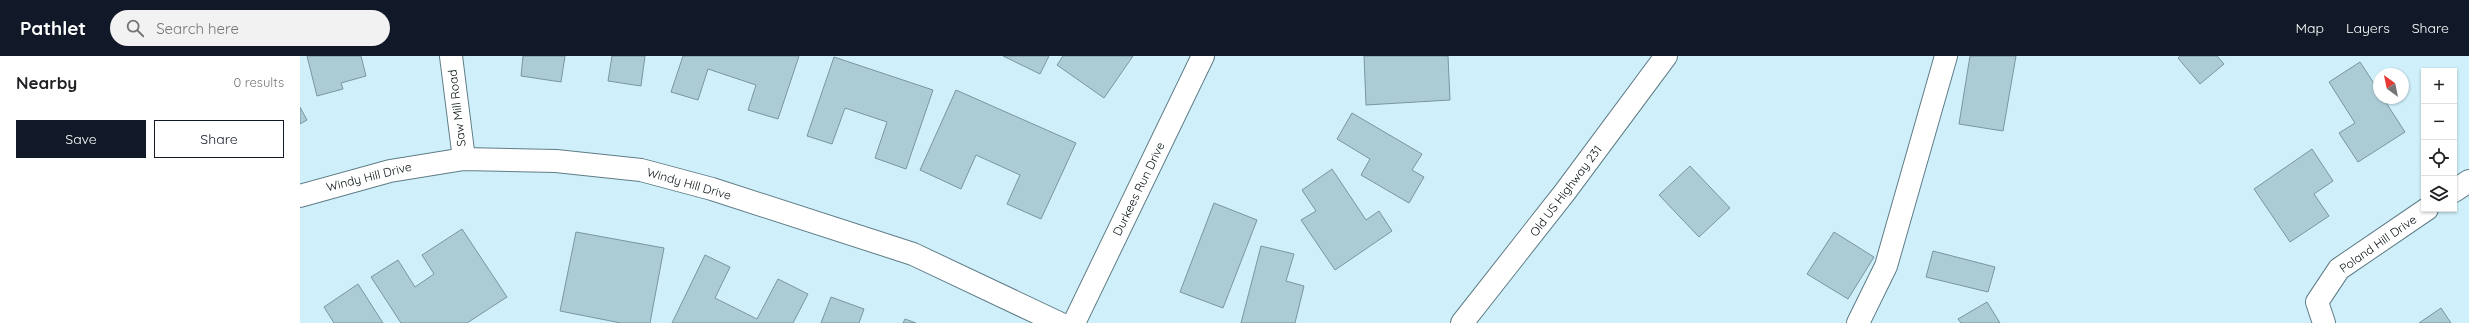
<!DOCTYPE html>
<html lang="en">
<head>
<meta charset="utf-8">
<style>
	:root { --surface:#fff; --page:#f2f2f2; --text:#202124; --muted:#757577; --line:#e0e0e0; --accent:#111827 }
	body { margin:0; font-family:Quicksand,sans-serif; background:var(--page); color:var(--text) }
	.controls { position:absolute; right:12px; top:12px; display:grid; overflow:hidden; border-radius:0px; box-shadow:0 1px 3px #0004 }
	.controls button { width:36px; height:36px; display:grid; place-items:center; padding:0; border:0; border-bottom:1px solid var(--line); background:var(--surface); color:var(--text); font:20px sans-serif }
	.compass { position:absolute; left:2073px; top:12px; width:36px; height:36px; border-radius:50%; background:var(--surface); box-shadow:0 1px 3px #0004; rotate:327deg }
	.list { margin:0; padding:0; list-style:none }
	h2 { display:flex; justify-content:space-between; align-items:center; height:52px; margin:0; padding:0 16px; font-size:17px }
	h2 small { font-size:13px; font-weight:400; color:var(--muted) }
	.actions { display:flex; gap:8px; padding:12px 16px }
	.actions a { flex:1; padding:9px 0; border:1px solid var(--accent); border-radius:0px; text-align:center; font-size:14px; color:var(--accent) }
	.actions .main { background:var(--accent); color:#fff }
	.icon { flex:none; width:22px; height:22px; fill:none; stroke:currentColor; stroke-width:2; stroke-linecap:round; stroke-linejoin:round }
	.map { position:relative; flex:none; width:2169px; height:267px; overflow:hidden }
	header { display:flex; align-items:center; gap:24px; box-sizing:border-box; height:56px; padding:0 20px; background:var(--accent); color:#fff }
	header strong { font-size:19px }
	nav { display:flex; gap:22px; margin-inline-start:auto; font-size:14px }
	.search { width:280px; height:36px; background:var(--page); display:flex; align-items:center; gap:10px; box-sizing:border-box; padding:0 14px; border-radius:22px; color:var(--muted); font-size:15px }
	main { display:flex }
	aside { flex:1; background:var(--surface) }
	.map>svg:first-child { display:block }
	.building { fill:#abcbd5; stroke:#7896a1 }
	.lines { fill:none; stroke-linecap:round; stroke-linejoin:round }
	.minor-casing { stroke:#5f7c86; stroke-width:24 }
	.major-casing { stroke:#5f7c86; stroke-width:24 }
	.minor { stroke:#fff; stroke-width:22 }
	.major { stroke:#fff; stroke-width:22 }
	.labels { text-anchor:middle; stroke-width:3; stroke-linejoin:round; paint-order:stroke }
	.street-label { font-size:12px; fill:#040f12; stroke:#fff }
</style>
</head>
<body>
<header>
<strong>Pathlet</strong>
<div class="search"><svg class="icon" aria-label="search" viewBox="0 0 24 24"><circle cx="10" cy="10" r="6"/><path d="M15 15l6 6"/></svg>Search here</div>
<nav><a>Map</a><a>Layers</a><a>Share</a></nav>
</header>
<main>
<aside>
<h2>Nearby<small>0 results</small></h2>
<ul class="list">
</ul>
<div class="actions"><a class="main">Save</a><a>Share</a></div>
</aside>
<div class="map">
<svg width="2169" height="267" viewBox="0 0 2169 267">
	<rect width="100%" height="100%" fill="#cff0fb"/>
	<path class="building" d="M 7,0 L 61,0 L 66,20 L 41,27 L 43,33 L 17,40 Z
		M 223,0 L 265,0 L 261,26 L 221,20 Z
		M 312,0 L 345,0 L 341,30 L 308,25 Z
		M 383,0 L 499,0 L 478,63 L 448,54 L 456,29 L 408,13 L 398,44 L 371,36 Z
		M 703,0 L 749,0 L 740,18 Z
		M 763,0 L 833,0 L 804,42 L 757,9 Z
		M 1064,0 L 1148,0 L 1150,44 L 1066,49 Z
		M 1670,0 L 1716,0 L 1703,75 L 1659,68 Z
		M 1880,0 L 1917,0 L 1924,8 L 1900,28 L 1878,2 Z
		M 534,1 L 633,34 L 606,113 L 575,102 L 587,66 L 545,52 L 532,88 L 507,80 Z
		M 2060,6 L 2079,35 L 2079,42 L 2083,42 L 2105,76 L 2058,106 L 2039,77 L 2055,67 L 2029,26 Z
		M 656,34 L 776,87 L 741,163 L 707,148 L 720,119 L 676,99 L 661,133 L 620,114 Z
		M 0,51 L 7,64 L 0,68 Z
		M 1052,57 L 1122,98 L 1112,114 L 1124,121 L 1109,147 L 1061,119 L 1070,103 L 1037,83 Z
		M 2012,93 L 2033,125 L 2014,138 L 2029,160 L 1990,186 L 1954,133 Z
		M 1390,110 L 1430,152 L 1399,181 L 1359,139 Z
		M 1032,113 L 1066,164 L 1079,155 L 1092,175 L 1035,214 L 1001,164 L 1016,155 L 1002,134 Z
		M 914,147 L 957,164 L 923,252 L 880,236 Z
		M 162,173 L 207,241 L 167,267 L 101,267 L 71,221 L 98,204 L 115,231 L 134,218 L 122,199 Z
		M 276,176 L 364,192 L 350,267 L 321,267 L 260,255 Z
		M 1534,176 L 1574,201 L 1548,243 L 1507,218 Z
		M 961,190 L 994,198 L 986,225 L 1004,230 L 995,267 L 941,267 Z
		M 1633,195 L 1695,211 L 1688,236 L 1626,221 Z
		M 405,199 L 430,211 L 415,242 L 457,263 L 478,223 L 508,238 L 493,267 L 372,267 Z
		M 58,228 L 83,267 L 34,267 L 24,251 Z
		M 531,241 L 564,253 L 559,267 L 521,267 Z
		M 1687,246 L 1700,267 L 1661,267 L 1658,263 Z
		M 2141,252 L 2151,267 L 2119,267 Z
		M 605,263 L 616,267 L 603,267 Z"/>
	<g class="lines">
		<g class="minor-casing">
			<path id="minor" d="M 151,0 L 164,103
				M 2154,135 L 2169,125
				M 0,140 L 90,115 L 164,103 L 256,105 L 341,114 L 412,133 L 613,198 L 759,267
				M 774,267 L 903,0
				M 1558,267 L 1586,210 L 1646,0
				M 2024,267 L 2017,246 L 2039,213 L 2127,153"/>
		</g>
		<g class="major-casing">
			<path id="major" d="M 1162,267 L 1265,136 L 1366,0"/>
		</g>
		<use href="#minor" class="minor"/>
		<use href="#major" class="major"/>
	</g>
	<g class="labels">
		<g class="street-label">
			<text transform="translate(157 52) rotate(-97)" y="4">Saw Mill Road</text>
			<text transform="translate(69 121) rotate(-14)" y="4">Windy Hill Drive</text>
			<text transform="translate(389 128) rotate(16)" y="4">Windy Hill Drive</text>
			<text transform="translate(839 133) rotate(-64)" y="4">Durkees Run Drive</text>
			<text transform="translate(1266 135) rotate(-53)" y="4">Old US Highway 231</text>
			<text transform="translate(2078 188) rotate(-35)" y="4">Poland Hill Drive</text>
		</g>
	</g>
</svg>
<div class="controls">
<button>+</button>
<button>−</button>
<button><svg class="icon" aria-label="locate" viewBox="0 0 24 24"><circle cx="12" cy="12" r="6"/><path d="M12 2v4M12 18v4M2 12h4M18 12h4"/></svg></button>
<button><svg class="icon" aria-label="layers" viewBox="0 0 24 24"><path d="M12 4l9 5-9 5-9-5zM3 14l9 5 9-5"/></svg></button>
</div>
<svg class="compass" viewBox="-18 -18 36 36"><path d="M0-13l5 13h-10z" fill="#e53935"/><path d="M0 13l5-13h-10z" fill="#757577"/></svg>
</div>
</main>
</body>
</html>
